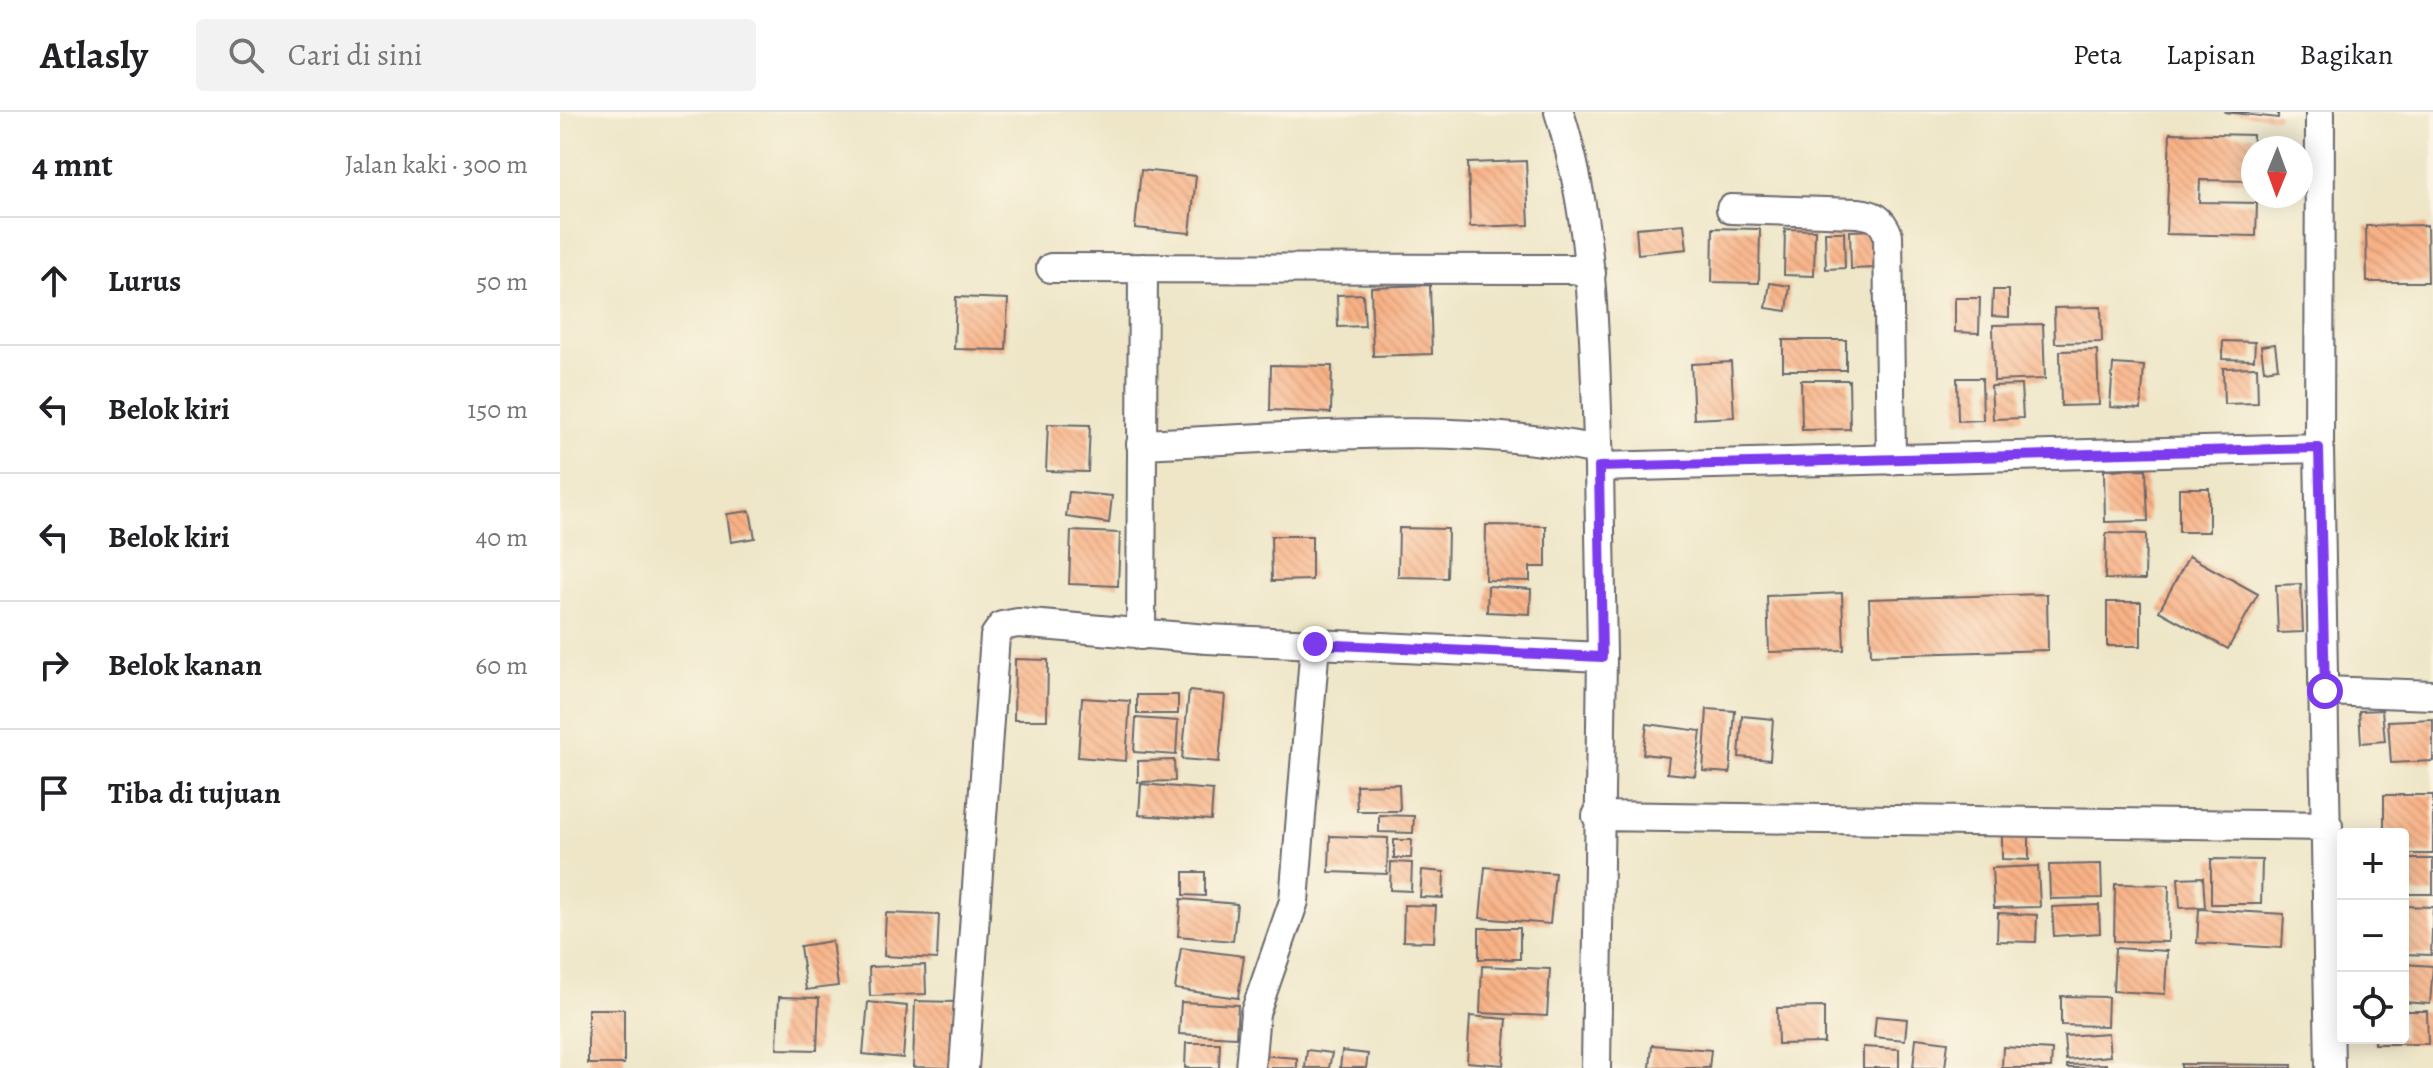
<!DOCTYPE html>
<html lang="id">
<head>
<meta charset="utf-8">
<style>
	:root { --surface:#fff; --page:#f2f2f2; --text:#202124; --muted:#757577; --line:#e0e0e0 }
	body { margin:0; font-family:Alegreya,serif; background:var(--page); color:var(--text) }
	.controls { position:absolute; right:24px; bottom:24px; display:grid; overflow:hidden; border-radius:8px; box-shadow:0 4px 20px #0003 }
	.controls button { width:72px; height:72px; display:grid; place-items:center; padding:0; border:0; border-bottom:2px solid var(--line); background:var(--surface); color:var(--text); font:40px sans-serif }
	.compass { position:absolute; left:1681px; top:24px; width:72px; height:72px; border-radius:50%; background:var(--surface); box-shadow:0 4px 20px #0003; rotate:181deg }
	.stop { position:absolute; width:24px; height:24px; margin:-18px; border:6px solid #7c3aed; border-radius:50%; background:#fff }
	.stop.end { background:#7c3aed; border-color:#fff; box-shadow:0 2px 8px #0008 }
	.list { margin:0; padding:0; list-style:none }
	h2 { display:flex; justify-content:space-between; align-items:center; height:104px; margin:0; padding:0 32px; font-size:34px }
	h2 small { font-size:26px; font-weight:400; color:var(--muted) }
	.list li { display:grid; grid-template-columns:52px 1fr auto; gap:24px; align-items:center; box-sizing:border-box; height:128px; padding:0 32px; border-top:2px solid var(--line) }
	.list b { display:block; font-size:30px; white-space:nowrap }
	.list em { font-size:26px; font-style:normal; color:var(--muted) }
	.icon { flex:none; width:44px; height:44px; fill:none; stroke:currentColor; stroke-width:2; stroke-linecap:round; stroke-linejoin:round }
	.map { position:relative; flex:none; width:1873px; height:956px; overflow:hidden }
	header { display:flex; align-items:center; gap:48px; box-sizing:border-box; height:112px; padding:0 40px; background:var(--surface); border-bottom:2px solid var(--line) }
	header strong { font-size:38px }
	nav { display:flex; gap:44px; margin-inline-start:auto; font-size:28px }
	.search { width:560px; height:72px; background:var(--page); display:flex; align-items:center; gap:20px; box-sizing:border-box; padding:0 28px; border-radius:8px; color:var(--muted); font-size:30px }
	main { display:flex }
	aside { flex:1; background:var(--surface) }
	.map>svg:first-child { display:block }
	.building { fill:url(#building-back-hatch) }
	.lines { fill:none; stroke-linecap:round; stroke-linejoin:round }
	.street-casing { stroke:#69676c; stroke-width:32 }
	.street { stroke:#fff; stroke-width:28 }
	.route { stroke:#7c3aed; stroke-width:10 }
</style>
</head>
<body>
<header>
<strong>Atlasly</strong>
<div class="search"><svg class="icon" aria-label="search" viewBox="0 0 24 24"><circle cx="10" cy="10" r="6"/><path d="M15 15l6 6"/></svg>Cari di sini</div>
<nav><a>Peta</a><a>Lapisan</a><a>Bagikan</a></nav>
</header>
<main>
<aside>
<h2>4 mnt<small>Jalan kaki · 300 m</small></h2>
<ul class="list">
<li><svg class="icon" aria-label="ahead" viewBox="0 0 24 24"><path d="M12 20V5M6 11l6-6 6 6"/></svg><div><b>Lurus</b></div><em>50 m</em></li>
<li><svg class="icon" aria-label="left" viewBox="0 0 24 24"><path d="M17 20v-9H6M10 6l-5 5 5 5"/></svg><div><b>Belok kiri</b></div><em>150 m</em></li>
<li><svg class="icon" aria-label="left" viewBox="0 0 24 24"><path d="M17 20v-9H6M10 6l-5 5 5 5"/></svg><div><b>Belok kiri</b></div><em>40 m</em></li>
<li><svg class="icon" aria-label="right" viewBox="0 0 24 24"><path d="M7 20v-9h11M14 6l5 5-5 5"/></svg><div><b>Belok kanan</b></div><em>60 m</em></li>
<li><svg class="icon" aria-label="arrive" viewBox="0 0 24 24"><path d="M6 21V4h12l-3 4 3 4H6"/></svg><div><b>Tiba di tujuan</b></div></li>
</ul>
</aside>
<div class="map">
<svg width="1873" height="956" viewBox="0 0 1873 956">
	<defs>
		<pattern id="building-back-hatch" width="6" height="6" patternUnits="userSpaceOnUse" patternTransform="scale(2)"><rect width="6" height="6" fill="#f8b185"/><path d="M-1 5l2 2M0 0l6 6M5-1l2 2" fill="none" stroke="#d49874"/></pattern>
	</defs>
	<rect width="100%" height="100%" fill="#fcf5e5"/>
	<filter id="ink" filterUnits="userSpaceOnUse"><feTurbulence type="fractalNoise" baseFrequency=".0125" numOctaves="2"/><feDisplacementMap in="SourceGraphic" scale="16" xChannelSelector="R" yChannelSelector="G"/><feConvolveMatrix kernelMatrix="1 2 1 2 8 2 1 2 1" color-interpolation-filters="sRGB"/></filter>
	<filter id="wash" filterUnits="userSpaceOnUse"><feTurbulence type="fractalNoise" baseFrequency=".006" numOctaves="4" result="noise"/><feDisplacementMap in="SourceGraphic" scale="32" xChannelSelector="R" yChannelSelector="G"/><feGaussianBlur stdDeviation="1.8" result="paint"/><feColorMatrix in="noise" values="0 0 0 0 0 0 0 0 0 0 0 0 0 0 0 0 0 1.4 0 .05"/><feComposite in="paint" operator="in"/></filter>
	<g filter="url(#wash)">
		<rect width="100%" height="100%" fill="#eee6c7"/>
		<g id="blocks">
			<path class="building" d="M 1664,0 L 1718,0 L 1718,6 Z
				M 1610,21 L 1693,23 L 1691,69 L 1640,68 L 1639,90 L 1697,91 L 1696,124 L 1606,122 Z
				M 966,49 L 969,113 L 910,115 L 908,51 Z
				M 581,58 L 636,64 L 630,121 L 575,116 Z
				M 1124,112 L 1127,137 L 1078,142 L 1076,116 Z
				M 1867,113 L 1868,170 L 1807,170 L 1806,114 Z
				M 1153,116 L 1200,117 L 1199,171 L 1152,170 Z
				M 1225,117 L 1255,118 L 1254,164 L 1224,163 Z
				M 1315,118 L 1316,156 L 1291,157 L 1290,119 Z
				M 1265,120 L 1284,120 L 1285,156 L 1266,157 Z
				M 1210,171 L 1230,174 L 1227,199 L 1206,196 Z
				M 870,173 L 872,242 L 813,244 L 811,175 Z
				M 1433,178 L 1449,178 L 1449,205 L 1432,204 Z
				M 803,182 L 805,214 L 778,215 L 777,183 Z
				M 396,185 L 448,187 L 446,238 L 394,237 Z
				M 1395,186 L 1420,186 L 1419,221 L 1395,220 Z
				M 1541,195 L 1542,230 L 1495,231 L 1494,196 Z
				M 1483,212 L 1485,267 L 1434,269 L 1433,213 Z
				M 1223,228 L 1286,228 L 1286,258 L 1223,258 Z
				M 1663,229 L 1695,230 L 1694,248 L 1662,247 Z
				M 1715,232 L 1718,256 L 1704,258 L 1701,234 Z
				M 1537,238 L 1539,293 L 1501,294 L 1500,239 Z
				M 1171,250 L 1174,305 L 1134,307 L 1131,252 Z
				M 1553,252 L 1584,254 L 1581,297 L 1550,295 Z
				M 711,253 L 772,254 L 771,301 L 710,298 Z
				M 1697,255 L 1698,291 L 1664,292 L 1663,256 Z
				M 1397,266 L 1422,266 L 1423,308 L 1398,309 Z
				M 1241,268 L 1289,268 L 1290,317 L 1242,318 Z
				M 1461,273 L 1463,306 L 1433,307 L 1431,274 Z
				M 488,312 L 530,313 L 528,360 L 486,359 Z
				M 1586,357 L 1588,409 L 1545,410 L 1544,358 Z
				M 1619,376 L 1649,376 L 1649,420 L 1619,420 Z
				M 509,380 L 552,384 L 549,411 L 506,405 Z
				M 190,399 L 195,426 L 171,430 L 167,402 Z
				M 926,413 L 986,414 L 986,455 L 970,455 L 970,469 L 925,468 Z
				M 839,416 L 888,417 L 887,466 L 838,465 Z
				M 511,419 L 560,421 L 558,474 L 509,472 Z
				M 1546,421 L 1586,422 L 1585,468 L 1545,467 Z
				M 711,424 L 752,424 L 752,468 L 712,469 Z
				M 1629,444 L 1698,482 L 1668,537 L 1599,499 Z
				M 1741,472 L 1743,520 L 1718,521 L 1716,473 Z
				M 928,474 L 971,477 L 970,502 L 927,500 Z
				M 1282,481 L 1284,538 L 1209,540 L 1207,484 Z
				M 1487,482 L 1488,538 L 1311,543 L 1309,487 Z
				M 1547,490 L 1581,490 L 1581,534 L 1547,534 Z
				M 455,547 L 488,548 L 487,608 L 454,608 Z
				M 629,579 L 665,583 L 659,650 L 622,647 Z
				M 577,583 L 618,583 L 618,602 L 577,602 Z
				M 522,586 L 570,589 L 566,649 L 518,645 Z
				M 1147,597 L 1175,599 L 1170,661 L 1143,659 Z
				M 1822,598 L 1825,629 L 1801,631 L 1799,599 Z
				M 1182,604 L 1213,607 L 1210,648 L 1179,645 Z
				M 576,606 L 618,609 L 616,643 L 574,640 Z
				M 1873,607 L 1873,649 L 1831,651 L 1828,609 Z
				M 1087,612 L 1141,619 L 1135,664 L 1107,661 L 1109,645 L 1083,642 Z
				M 614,648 L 615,669 L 578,670 L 578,649 Z
				M 581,672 L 653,678 L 651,708 L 579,703 Z
				M 839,672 L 840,699 L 797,699 L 796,673 Z
				M 1824,683 L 1873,683 L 1873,742 L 1843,742 L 1843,722 L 1824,722 Z
				M 819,703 L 854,704 L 853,721 L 819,720 Z
				M 1442,722 L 1469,722 L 1469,748 L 1442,747 Z
				M 770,724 L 828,726 L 827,762 L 769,760 Z
				M 834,728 L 852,728 L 851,746 L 834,746 Z
				M 1651,747 L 1702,748 L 1701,792 L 1651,792 Z
				M 1848,747 L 1873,747 L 1873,782 L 1848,782 Z
				M 831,750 L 852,751 L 851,779 L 830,778 Z
				M 1541,752 L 1542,786 L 1490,787 L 1489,753 Z
				M 1478,754 L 1480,795 L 1434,796 L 1432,756 Z
				M 925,755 L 995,761 L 990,812 L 920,806 Z
				M 862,758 L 884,760 L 883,786 L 860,785 Z
				M 624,760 L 645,760 L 645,784 L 624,783 Z
				M 1643,765 L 1645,795 L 1620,796 L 1618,766 Z
				M 1555,772 L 1609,773 L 1608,830 L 1554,829 Z
				M 621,787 L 677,792 L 673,829 L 618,824 Z
				M 844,793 L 876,794 L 874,830 L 843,829 Z
				M 1539,793 L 1540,821 L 1494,824 L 1492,795 Z
				M 1843,794 L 1873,795 L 1871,843 L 1843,842 Z
				M 1639,797 L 1724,802 L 1722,836 L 1637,831 Z
				M 326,801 L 379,803 L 377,847 L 324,844 Z
				M 1438,801 L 1477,803 L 1476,830 L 1437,829 Z
				M 919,816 L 960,816 L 960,847 L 919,847 Z
				M 272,829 L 278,874 L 246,878 L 240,834 Z
				M 621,836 L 684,844 L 678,886 L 615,877 Z
				M 1555,836 L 1607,839 L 1605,882 L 1553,879 Z
				M 1843,852 L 1873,854 L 1870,892 L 1843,890 Z
				M 365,853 L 366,882 L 310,884 L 309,855 Z
				M 922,854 L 990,857 L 987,904 L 920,901 Z
				M 1501,884 L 1548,885 L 1547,914 L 1501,913 Z
				M 219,885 L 259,886 L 257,938 L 217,937 Z
				M 355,889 L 395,890 L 393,956 L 353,955 Z
				M 308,890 L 347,894 L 343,946 L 303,942 Z
				M 621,890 L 678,893 L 676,925 L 619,922 Z
				M 1264,895 L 1264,931 L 1218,932 L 1217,896 Z
				M 28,897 L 64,897 L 64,952 L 28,952 Z
				M 1843,899 L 1867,899 L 1868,932 L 1814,932 L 1814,926 L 1843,926 Z
				M 910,904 L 947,907 L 943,953 L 907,950 Z
				M 1316,904 L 1347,907 L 1345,928 L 1314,925 Z
				M 1548,921 L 1550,944 L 1506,948 L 1504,924 Z
				M 1356,926 L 1388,930 L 1385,956 L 1353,956 Z
				M 626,931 L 660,931 L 659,956 L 625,956 Z
				M 1092,933 L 1151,938 L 1149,956 L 1090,956 Z
				M 1303,935 L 1339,937 L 1339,956 L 1303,956 Z
				M 1443,935 L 1492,938 L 1491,956 L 1442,956 Z
				M 747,938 L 772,941 L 769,956 L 745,956 Z
				M 782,939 L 808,942 L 806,956 L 780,956 Z
				M 699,943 L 737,946 L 737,956 L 698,956 Z
				M 1546,952 L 1546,956 L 1507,956 L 1507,953 Z
				M 1621,952 L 1732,953 L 1732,956 L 1621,956 Z"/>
		</g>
	</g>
	<g filter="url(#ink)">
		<use href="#blocks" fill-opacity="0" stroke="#69676c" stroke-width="2"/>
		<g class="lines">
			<g class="street-casing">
				<path id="street" d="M 999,0 C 1036,116 1034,235 1039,355
					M 1760,0 L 1759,336 L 1770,956
					M 1171,97 L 1298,101 C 1315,103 1322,107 1328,123 L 1331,348
					M 491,156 L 1014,157 L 1031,161
					M 581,332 C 733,326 889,308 1038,338
					M 581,523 L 583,156
					M 1765,579 L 1873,583
					M 1037,704 L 1768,714
					M 404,956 L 435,524 L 442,514 L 458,511 L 647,527 L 1042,545
					M 690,956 L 695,901 L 734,789 L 755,532
					M 1036,956 L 1042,545 L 1039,355 L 1759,336"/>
			</g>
			<use href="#street" class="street"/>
		</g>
	</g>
	<g class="lines" filter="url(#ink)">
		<path class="route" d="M 755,532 L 1042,545 L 1039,355 L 1759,336 L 1765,579"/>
	</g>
</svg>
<div class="controls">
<button>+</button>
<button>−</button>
<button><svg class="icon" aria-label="locate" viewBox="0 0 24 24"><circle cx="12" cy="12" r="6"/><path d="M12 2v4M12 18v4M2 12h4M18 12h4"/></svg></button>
</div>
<svg class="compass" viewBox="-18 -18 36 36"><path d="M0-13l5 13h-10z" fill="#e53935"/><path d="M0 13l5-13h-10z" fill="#757577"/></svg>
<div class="stop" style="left:1765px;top:579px"></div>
<div class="stop end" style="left:755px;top:532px"></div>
</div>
</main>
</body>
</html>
